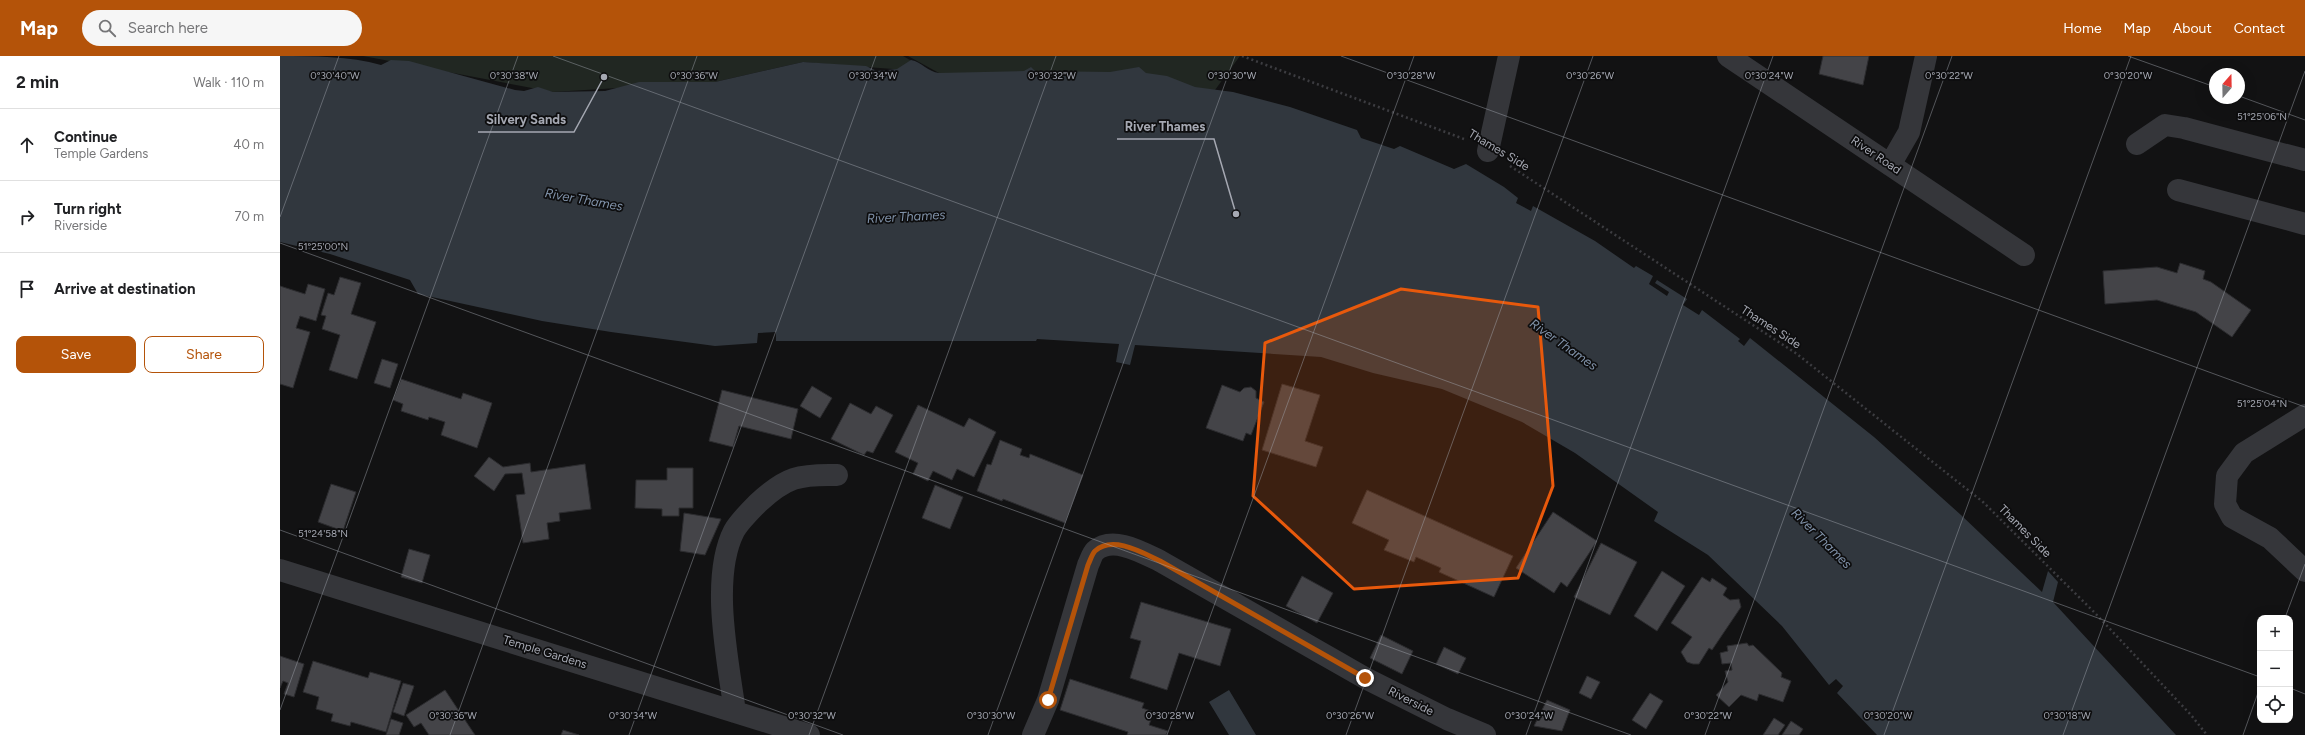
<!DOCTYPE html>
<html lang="en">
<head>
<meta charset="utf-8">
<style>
	:root { --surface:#fff; --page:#f6f6f6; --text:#202124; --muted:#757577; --line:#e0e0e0; --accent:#b45309 }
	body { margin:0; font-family:Figtree,sans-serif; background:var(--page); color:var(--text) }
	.controls { position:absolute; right:12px; bottom:12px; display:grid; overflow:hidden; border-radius:8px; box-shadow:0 4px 16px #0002 }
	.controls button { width:36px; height:36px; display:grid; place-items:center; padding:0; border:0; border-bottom:1px solid var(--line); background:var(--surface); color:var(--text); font:20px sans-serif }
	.compass { position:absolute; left:1929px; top:12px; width:36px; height:36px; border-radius:50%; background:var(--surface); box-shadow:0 4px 16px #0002; rotate:20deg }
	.stop { position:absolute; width:12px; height:12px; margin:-9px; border:3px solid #b45309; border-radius:50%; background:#fff }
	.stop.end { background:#b45309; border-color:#fff; box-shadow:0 1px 4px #0008 }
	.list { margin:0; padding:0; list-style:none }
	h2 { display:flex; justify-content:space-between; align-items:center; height:52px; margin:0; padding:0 16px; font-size:17px }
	h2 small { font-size:13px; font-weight:400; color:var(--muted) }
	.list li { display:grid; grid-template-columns:26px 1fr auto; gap:12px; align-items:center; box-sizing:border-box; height:72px; padding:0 16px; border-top:1px solid var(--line) }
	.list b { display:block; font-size:15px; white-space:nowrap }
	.list p { margin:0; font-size:13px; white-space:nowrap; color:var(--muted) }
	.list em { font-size:13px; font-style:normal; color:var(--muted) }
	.actions { display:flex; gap:8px; padding:12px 16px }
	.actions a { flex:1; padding:9px 0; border:1px solid var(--accent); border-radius:8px; text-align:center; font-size:14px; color:var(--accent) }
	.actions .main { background:var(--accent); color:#fff }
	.icon { flex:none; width:22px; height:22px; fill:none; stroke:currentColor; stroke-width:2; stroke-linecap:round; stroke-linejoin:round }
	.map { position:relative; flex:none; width:2025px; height:679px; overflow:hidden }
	header { display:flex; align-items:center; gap:24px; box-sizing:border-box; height:56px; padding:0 20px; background:var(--accent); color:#fff }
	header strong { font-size:19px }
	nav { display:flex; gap:22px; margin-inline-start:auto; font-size:14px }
	.search { width:280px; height:36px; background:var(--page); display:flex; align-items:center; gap:10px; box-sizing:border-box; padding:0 14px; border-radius:22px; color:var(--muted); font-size:15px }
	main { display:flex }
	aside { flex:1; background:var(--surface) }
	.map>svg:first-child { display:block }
	.green { fill:#212722 }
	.water { fill:#31373e }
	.building { fill:#444448; stroke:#2c2c2f }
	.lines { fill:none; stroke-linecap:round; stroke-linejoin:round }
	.path { stroke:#3c3c40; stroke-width:2.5; stroke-dasharray:2 3; stroke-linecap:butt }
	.minor { stroke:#35363a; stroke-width:22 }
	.route { stroke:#b45309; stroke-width:5 }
	.marked { fill:#e8590c; fill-opacity:0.2; stroke:#e8590c; stroke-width:3; stroke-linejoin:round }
	.ticks { fill:none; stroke:#a5a8b2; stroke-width:1; stroke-opacity:0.45 }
	.labels { text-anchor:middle; stroke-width:3.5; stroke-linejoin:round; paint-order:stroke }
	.street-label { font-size:12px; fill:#a5a8b2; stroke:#0d0d0e }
	.water-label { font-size:13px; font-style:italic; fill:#8092a9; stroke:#0d0d0e }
	.ticks-label { font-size:10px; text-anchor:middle; fill:#a5a8b2; stroke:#0d0d0e; stroke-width:3.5; stroke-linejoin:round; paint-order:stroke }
	.leader { fill:none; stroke:#a5a8b2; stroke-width:1.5 }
	.callout-dot { fill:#a5a8b2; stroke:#0d0d0e; stroke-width:1.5 }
	.callout-label { font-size:13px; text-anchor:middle; font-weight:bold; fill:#a5a8b2; stroke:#0d0d0e; stroke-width:3.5; stroke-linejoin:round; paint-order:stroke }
</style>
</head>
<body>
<header>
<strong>Map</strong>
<div class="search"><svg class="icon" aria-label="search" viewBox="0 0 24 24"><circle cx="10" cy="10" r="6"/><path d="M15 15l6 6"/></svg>Search here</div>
<nav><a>Home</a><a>Map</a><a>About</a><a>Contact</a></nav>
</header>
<main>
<aside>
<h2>2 min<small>Walk · 110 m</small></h2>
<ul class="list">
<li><svg class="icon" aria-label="ahead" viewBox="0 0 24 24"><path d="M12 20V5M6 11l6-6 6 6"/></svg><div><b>Continue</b><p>Temple Gardens</p></div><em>40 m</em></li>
<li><svg class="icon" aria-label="right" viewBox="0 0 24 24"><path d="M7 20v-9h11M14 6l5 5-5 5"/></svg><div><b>Turn right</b><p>Riverside</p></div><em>70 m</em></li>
<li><svg class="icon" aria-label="arrive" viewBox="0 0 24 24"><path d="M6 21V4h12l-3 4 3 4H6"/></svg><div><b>Arrive at destination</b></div></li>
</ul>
<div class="actions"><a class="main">Save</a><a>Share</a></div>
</aside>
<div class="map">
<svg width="2025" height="679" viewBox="0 0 2025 679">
	<rect width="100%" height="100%" fill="#121213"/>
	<path class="green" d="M 83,0 L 623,0 L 651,16 L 523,6 L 435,26 L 273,36 Z
		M 628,0 L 960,0 L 935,34 L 659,17 Z"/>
	<path class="water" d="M 0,0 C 33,0 70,0 101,9 L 111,4 L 129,5 L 235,34 L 244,35 L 258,31 L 273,36 L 325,35 L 359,26 L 435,26 L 523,6 L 586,10 L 597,15 L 617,13 L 631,4 C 642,6 648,16 659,17 L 744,15 L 751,11 L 755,15 L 830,16 L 859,11 L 866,17 L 887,20 L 915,31 L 953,36 L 1010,51 L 1077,74 L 1081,82 L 1114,93 L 1120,90 L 1174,113 L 1186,108 L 1224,131 L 1238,142 L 1236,147 L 1251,155 L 1253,150 L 1315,185 L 1354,212 L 1356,210 L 1373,220 L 1369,228 L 1387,240 L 1389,236 L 1375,227 L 1377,224 L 1407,243 L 1403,249 L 1419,259 L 1422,254 L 1460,283 L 1458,285 L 1464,290 L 1470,282 L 1594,381 L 1681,459 L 1762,536 L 1768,515 L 1778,526 L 1773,546 L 1896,679 L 1597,679 L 1557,637 L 1563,630 L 1556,623 L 1549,629 L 1502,570 L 1428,499 L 1374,465 L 1378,456 L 1295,397 L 1242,366 L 1162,333 L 1093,317 L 1041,301 L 855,289 L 850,309 L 836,306 L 839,288 L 757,283 L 756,285 L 496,285 L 496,276 L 478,277 L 477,287 L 435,290 L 331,276 L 262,265 L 138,238 L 130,224 L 50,198 L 0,186 Z
		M 949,634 L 976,679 L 949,679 L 929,646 Z"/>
	<path class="building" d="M 1543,0 L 1589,0 L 1583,29 L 1539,18 Z
		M 1900,207 L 1925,215 L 1923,223 L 1931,226 L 1971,254 L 1952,281 L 1916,256 L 1877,244 L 1825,248 L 1823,215 L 1877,211 L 1897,217 Z
		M 60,221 L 81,227 L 71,258 L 96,266 L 77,323 L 49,314 L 60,279 L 42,273 L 46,260 L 41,259 L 48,237 L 54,239 Z
		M 28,228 L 45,233 L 36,265 L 20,260 L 16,272 L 30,276 L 13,332 L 0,328 L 0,230 L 25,238 Z
		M 102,303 L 118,308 L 110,332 L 94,327 Z
		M 121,323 L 181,343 L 183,337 L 212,347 L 197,392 L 161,379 L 165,366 L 149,361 L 148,364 L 121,355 L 123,348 L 113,344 Z
		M 1002,328 L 1040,339 L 1025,385 L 1043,391 L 1036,411 L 982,394 Z
		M 942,329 L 960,336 L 964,332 L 971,331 L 976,335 L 976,342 L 984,346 L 971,379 L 966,377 L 963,385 L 926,372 Z
		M 532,330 L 552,342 L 540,362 L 520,350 Z
		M 442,334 L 518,353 L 511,383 L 459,370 L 453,391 L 429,385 Z
		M 570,347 L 591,358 L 596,350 L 613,359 L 593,397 L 587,395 L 584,399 L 551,383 Z
		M 638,349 L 684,371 L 689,362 L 716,376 L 694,421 L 677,413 L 672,424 L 653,415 L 648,425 L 633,418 L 638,407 L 615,396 Z
		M 720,384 L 742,393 L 740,399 L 749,402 L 750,398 L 803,419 L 785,467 L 723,443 L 722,445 L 697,435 L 707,408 L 711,409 Z
		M 209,401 L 223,411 L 250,407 L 251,416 L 305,408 L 311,453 L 279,457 L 280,465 L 267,467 L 269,483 L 243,487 L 236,439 L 245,438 L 242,417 L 225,418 L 214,435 L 194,420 Z
		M 387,412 L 413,412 L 413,452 L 399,452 L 399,460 L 382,460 L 382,453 L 355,452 L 356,424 L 387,424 Z
		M 51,428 L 76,436 L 63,475 L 38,466 Z
		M 655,429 L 683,441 L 670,473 L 642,462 Z
		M 1087,434 L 1233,500 L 1214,541 L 1159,516 L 1161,512 L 1136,501 L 1134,506 L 1104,494 L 1109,484 L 1072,467 Z
		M 1273,456 L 1317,485 L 1287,531 L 1281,526 L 1274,537 L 1236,512 Z
		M 404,457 L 441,463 L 425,499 L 400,495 Z
		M 1321,487 L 1357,506 L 1330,559 L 1294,541 Z
		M 129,493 L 150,499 L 142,527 L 121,521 Z
		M 1382,515 L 1405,530 L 1377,575 L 1354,560 Z
		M 1022,520 L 1053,537 L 1037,567 L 1006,550 Z
		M 1422,521 L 1430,526 L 1432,522 L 1447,532 L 1443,539 L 1450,544 L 1459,543 L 1461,551 L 1432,594 L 1429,592 L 1419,608 L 1413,608 L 1407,606 L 1401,596 L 1412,581 L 1391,567 Z
		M 861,546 L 951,573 L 940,610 L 899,597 L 887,634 L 850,622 L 861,585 L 850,582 Z
		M 1101,579 L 1133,595 L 1122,618 L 1090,602 Z
		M 1467,587 L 1469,590 L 1473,589 L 1502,617 L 1501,621 L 1511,625 L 1503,646 L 1479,638 L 1477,645 L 1461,639 L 1449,651 L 1436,639 L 1448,626 L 1445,615 L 1452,614 L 1451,607 L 1442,608 L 1440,597 L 1448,595 L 1447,590 Z
		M 1164,591 L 1186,602 L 1178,618 L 1156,608 Z
		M 0,600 L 24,608 L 14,641 L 4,638 L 8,627 L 3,625 L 0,632 Z
		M 33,605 L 88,622 L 90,616 L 121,625 L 106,676 L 71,666 L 70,670 L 51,665 L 53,658 L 36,653 L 39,641 L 23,636 Z
		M 1307,620 L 1320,626 L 1311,643 L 1299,637 Z
		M 790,623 L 864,647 L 862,652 L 874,656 L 869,669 L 888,675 L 886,679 L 847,679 L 848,676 L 780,654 Z
		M 123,627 L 134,630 L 124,660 L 113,656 Z
		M 165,634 L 195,679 L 149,679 L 141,667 L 134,671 L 126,659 Z
		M 1370,637 L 1383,645 L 1366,673 L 1352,664 Z
		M 1267,644 L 1290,654 L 1282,675 L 1254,670 Z
		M 1494,662 L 1505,669 L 1498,679 L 1483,679 Z
		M 111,663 L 123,667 L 119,679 L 106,679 Z
		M 1511,665 L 1523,673 L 1519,679 L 1502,679 Z
		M 283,674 L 299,679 L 281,679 Z"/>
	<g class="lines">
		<path class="path" d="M 962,0 L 1184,83
			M 1230,110 L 1517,298 L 1703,446 L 1814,556 L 1911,659 L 1927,679"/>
		<path class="minor" d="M 1448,0 L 1744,199
			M 1857,88 L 1885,69 L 1904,72 L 2025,104
			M 1208,95 L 1229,0
			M 1610,109 L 1629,76 L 1646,0
			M 1898,134 L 2025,168
			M 2025,359 L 1964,397 L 1947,420 L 1945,448 L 1952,461 L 1990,482 L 2025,515
			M 0,514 L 529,679
			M 455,656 C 448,605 430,522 454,475 C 459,466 470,455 478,447 C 506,421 519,418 557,419
			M 753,679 L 768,644 L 808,509 C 810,505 812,498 815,495 C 833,479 863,497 880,505 L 1085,622 L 1167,663 L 1205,679"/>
	</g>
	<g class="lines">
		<path class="route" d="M 768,644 L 808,509 C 810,505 812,498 815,495 C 833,479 863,497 880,505 L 1085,622"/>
	</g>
	<path class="marked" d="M 1121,233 L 1258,251 L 1273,430 L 1238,522 L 1074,533 L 973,440 L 985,287 Z"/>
	<path class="ticks" d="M 273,0 L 1980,621M 1061,0 L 2025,351M 1848,0 L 1935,31M 1959,40 L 2025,64M 0,161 L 59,0M 0,187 L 1351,679M 0,474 L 563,679M 2005,562 L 2025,508M 2010,632 L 2025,638M 0,654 L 238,0M 170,679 L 417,0M 349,679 L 596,0M 529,679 L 776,0M 708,679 L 955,0M 887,679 L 1134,0M 1066,679 L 1313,0M 1246,679 L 1493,0M 1425,679 L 1672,0M 1604,679 L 1851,0M 1783,679 L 2025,15M 1963,679 L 1980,631"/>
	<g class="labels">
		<g class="street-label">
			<text transform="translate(1219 94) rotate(31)" y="4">Thames Side</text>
			<text transform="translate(1596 99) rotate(34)" y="4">River Road</text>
			<text transform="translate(1491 271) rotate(33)" y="4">Thames Side</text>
			<text transform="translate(1745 475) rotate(45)" y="4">Thames Side</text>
			<text transform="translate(265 596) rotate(17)" y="4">Temple Gardens</text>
			<text transform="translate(1131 645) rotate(27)" y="4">Riverside</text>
		</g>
		<g class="water-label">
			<text transform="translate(304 143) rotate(10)" y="5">River Thames</text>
			<text transform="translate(626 160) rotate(-3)" y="5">River Thames</text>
			<text transform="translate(1284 288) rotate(35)" y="5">River Thames</text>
			<text transform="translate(1542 482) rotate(45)" y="5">River Thames</text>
		</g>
	</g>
	<g class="ticks-label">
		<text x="234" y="23">0°30'38"W</text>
		<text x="414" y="23">0°30'36"W</text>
		<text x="593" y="23">0°30'34"W</text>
		<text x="772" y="23">0°30'32"W</text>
		<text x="952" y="23">0°30'30"W</text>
		<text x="1310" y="23">0°30'26"W</text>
		<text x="1489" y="23">0°30'24"W</text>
		<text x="1669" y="23">0°30'22"W</text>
		<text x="1848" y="23">0°30'20"W</text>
		<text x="55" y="23">0°30'40"W</text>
		<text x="1131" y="23">0°30'28"W</text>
		<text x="1982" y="64">51°25'06"N</text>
		<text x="43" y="194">51°25'00"N</text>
		<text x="1982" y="351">51°25'04"N</text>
		<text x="43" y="481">51°24'58"N</text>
		<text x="173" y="663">0°30'36"W</text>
		<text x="353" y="663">0°30'34"W</text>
		<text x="532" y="663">0°30'32"W</text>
		<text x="711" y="663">0°30'30"W</text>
		<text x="890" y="663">0°30'28"W</text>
		<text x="1070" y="663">0°30'26"W</text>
		<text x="1249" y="663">0°30'24"W</text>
		<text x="1428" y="663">0°30'22"W</text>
		<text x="1608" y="663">0°30'20"W</text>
		<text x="1787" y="663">0°30'18"W</text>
	</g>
	<path class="leader" d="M324 21L294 76H198M956 158L934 83H837"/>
	<g class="callout-dot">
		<circle cx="324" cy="21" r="4"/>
		<circle cx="956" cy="158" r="4"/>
	</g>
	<g class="callout-label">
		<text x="246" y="68">Silvery Sands</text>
		<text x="885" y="75">River Thames</text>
	</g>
</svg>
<div class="controls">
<button>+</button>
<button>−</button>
<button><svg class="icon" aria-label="locate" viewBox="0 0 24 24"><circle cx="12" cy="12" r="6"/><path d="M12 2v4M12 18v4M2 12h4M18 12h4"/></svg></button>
</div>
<svg class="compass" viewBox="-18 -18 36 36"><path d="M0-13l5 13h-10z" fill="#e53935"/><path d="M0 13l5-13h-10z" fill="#757577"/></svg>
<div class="stop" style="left:768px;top:644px"></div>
<div class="stop end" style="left:1085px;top:622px"></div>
</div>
</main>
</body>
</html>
